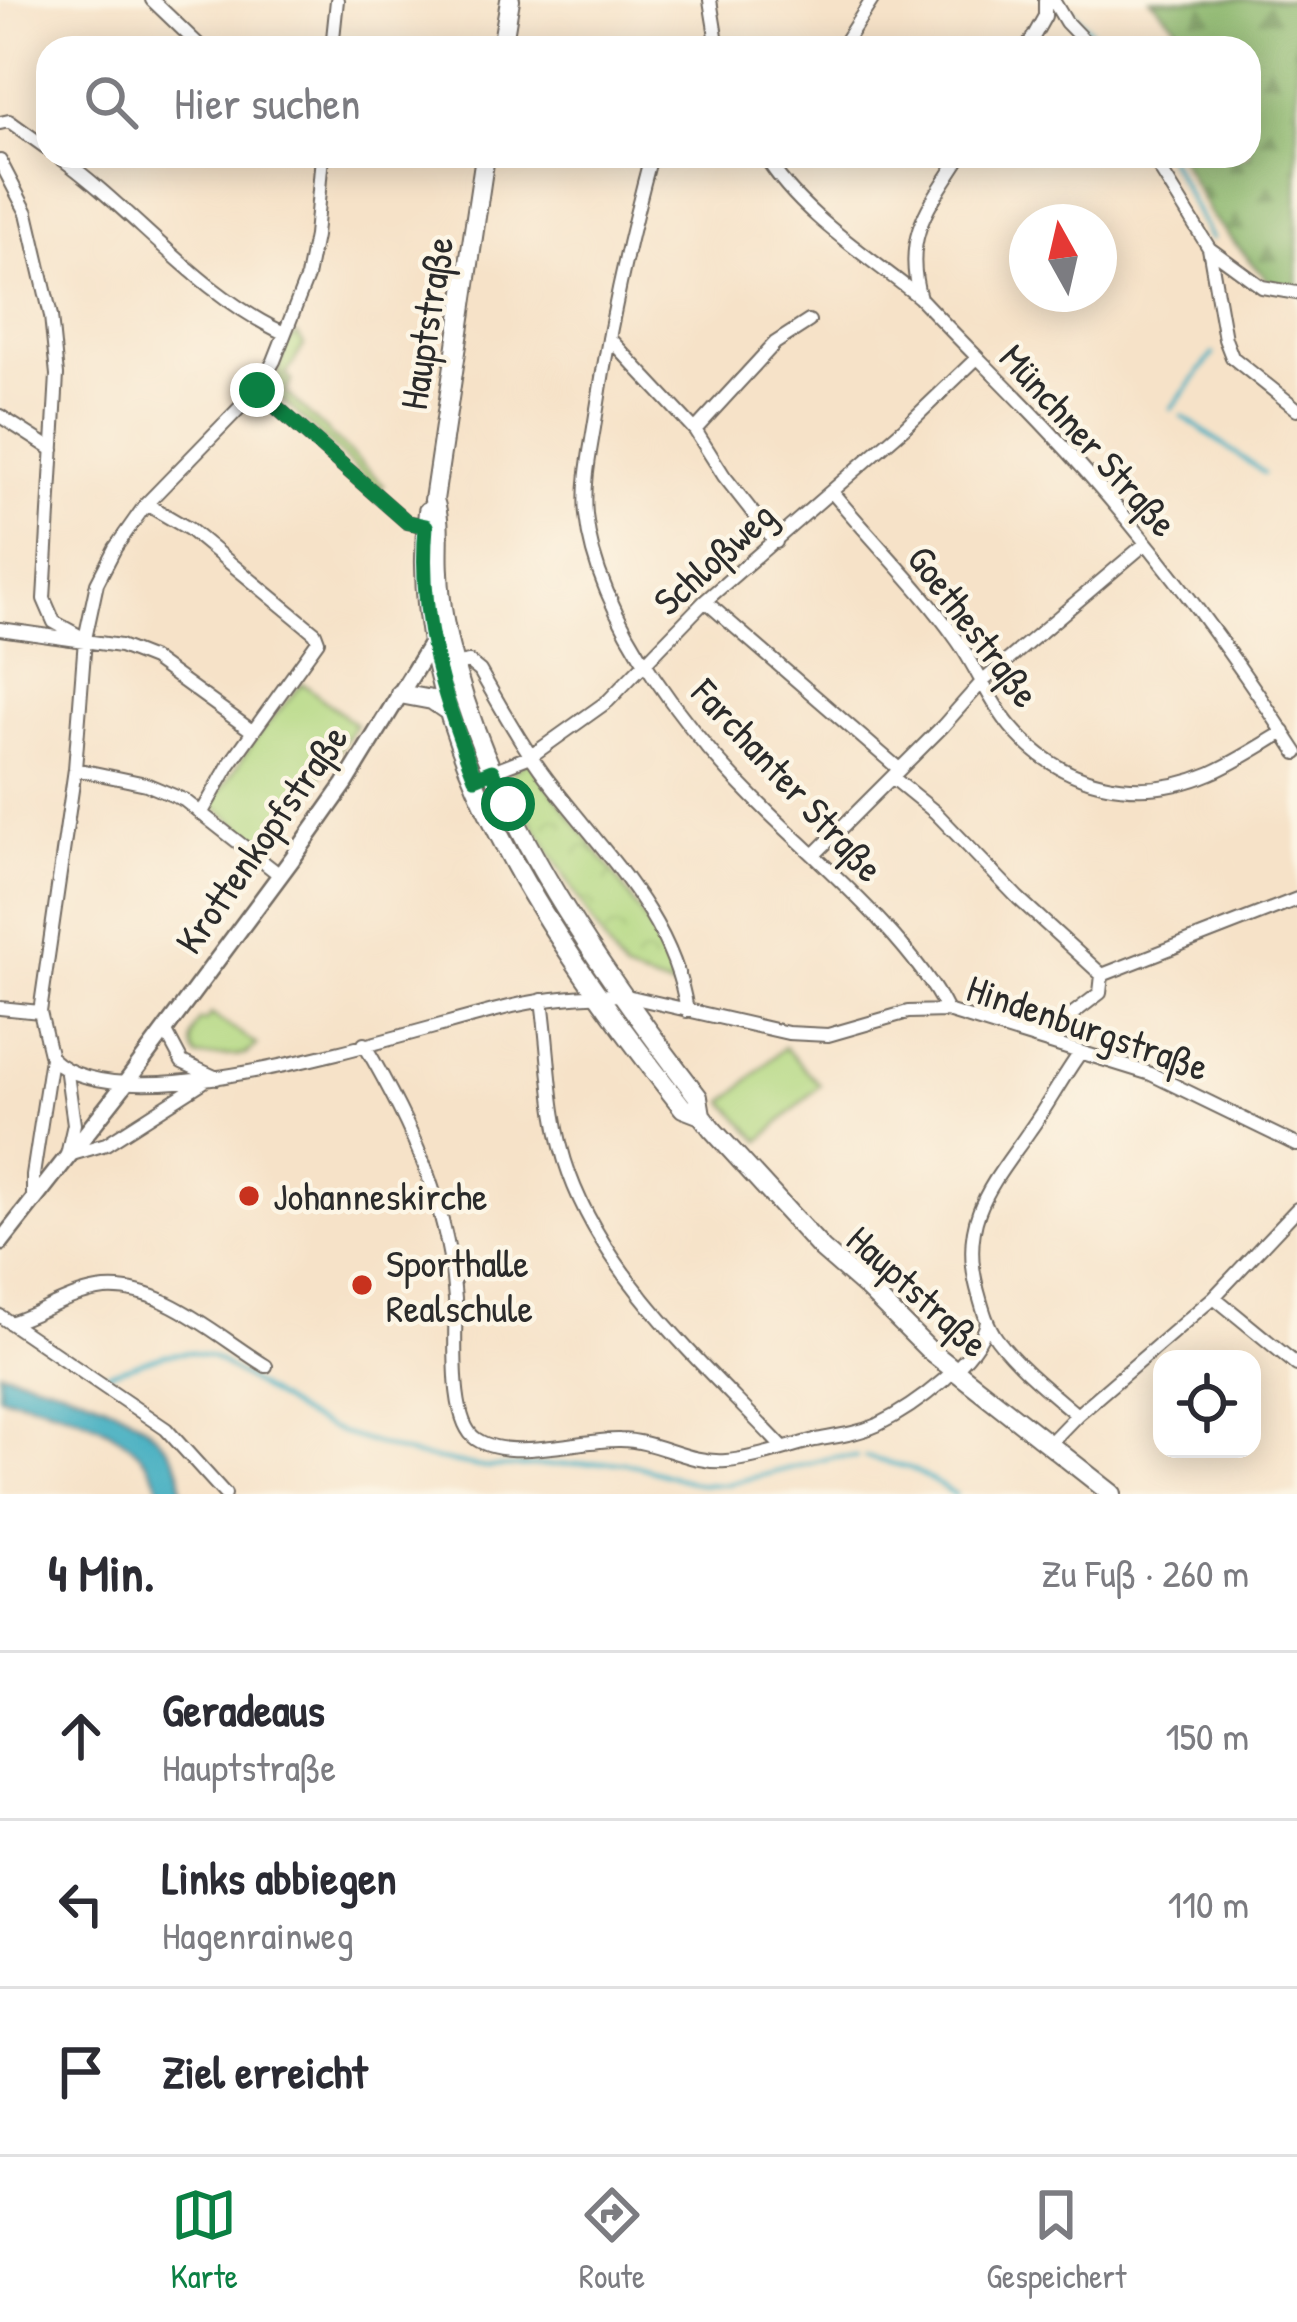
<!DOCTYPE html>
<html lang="de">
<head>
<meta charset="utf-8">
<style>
	:root { --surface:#fff; --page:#f2f2f3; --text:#2b2b33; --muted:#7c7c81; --line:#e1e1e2; --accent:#0b8043 }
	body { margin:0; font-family:"Patrick Hand",sans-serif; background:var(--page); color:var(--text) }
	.controls { position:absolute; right:36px; bottom:36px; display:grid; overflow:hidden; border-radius:24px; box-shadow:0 6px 30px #0003 }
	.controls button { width:108px; height:108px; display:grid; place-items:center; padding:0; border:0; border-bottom:3px solid var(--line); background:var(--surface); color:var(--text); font:60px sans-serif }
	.compass { position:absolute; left:1009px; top:204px; width:108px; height:108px; border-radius:50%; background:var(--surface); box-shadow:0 6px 30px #0003; rotate:352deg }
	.stop { position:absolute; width:36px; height:36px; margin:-27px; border:9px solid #0b8043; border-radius:50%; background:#fff }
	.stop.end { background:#0b8043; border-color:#fff; box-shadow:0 3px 12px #0008 }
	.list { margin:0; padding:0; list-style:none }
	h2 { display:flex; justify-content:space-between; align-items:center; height:156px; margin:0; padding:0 48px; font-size:51px }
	h2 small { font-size:39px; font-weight:400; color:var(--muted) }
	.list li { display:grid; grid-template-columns:78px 1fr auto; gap:36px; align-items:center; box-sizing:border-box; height:168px; padding:0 48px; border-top:3px solid var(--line) }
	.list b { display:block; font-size:45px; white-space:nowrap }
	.list p { margin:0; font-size:39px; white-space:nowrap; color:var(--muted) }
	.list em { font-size:39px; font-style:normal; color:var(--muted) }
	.icon { flex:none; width:66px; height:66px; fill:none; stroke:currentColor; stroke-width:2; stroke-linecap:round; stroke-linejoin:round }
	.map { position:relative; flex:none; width:1297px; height:1494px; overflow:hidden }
	.search { position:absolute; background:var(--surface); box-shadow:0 6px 30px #0003; left:36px; right:36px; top:36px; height:132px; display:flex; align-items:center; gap:30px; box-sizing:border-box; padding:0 42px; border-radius:36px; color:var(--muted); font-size:45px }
	.sheet { height:660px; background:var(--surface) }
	nav { display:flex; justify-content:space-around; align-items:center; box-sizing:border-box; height:168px; border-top:3px solid var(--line); background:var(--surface); font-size:33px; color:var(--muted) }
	nav a { display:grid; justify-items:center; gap:6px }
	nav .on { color:var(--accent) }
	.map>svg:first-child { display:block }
	.green { fill:#b3d882; stroke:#6f8256; stroke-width:3 }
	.forest { fill:url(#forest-firs); stroke:#5c724e; stroke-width:3 }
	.park { fill:url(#park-crowns); stroke:#6f8256; stroke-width:3 }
	.water { fill:#43aec1; stroke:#376c76; stroke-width:3 }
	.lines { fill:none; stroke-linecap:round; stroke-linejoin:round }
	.stream { stroke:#43aec1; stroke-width:4.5 }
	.minor-casing { stroke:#726b62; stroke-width:16 }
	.tertiary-casing { stroke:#726b62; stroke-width:20 }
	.primary-casing { stroke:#726b62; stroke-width:22 }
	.minor { stroke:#fff; stroke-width:12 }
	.tertiary { stroke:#fff; stroke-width:15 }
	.primary { stroke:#fff; stroke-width:18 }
	.route { stroke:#0b8043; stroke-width:15 }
	.poi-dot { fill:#c8321e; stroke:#fcf5e5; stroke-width:4.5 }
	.labels { text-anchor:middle; stroke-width:9; stroke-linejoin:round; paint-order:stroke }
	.street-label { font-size:39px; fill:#2b2b2b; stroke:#fcf5e5 }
	.poi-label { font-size:39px; fill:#2b2b2b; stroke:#fcf5e5; text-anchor:start }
</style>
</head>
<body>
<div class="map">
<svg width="1297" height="1494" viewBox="0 0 1297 1494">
	<defs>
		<pattern id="forest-firs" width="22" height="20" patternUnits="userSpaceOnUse" patternTransform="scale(3)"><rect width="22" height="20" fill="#8eb870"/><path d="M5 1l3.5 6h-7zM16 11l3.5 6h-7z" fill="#74965c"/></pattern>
		<pattern id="park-crowns" width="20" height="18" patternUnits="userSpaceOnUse" patternTransform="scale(3)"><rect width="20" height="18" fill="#b3d882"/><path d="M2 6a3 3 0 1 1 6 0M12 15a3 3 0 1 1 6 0" fill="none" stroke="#9aba70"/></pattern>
	</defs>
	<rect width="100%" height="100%" fill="#fcf5e5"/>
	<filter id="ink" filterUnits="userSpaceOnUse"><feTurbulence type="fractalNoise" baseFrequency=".00833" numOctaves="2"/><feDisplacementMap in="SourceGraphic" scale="24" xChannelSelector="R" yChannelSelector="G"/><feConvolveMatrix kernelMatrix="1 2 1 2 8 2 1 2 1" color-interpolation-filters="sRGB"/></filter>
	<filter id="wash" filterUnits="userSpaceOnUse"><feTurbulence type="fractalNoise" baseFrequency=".004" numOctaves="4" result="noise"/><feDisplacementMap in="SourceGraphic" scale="48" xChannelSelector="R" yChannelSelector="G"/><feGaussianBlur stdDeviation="2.7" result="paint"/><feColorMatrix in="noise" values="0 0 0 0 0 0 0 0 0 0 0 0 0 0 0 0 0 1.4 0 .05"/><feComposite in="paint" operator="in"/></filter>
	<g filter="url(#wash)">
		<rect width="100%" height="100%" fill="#f6e2c8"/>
		<path class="green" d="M 297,334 L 304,345 L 286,375 L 292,381 L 285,392 L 384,485 L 378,489 L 274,392 L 285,345 Z
			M 302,683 L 356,725 L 270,851 L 212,804 L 256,738 Z
			M 211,1014 L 257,1045 L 245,1055 L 197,1057 C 187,1044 192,1032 200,1020 L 205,1021 Z
			M 784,1047 L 820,1085 L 760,1141 L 725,1102 Z"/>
		<path class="forest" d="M 1151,0 L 1297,0 L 1297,288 L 1273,286 L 1211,216 L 1179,156 L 1249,156 L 1249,48 L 1164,48 L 1176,25 Z"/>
		<path class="park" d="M 530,760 C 569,822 662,920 675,989 L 625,972 L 615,959 L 530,819 L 511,772 Z"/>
		<path class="water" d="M 0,1371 C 56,1388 151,1404 178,1466 C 182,1474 181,1485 182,1494 L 161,1494 C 147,1428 58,1407 0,1396 Z"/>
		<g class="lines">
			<path class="stream" d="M 1071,9 L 1106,48
				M 1167,156 L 1211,239
				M 1171,409 L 1213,354
				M 1182,416 L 1264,473
				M 105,1374 L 164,1355 L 189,1352 L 212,1357 L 304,1416 L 341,1433 L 416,1456 L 486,1468 L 624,1462 L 697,1484 L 724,1485 L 834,1457 L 857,1457
				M 865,1457 L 910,1468 L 955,1494"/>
		</g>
	</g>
	<g filter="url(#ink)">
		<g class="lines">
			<g class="minor-casing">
				<path id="minor" d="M 152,0 L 202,48
					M 710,0 L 718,48
					M 1053,0 L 1066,22 L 1091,48
					M 332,48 L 337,0
					M 841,48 L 872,0
					M 1027,48 L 1045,16 L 1045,0
					M 0,123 L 9,121 L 48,149
					M 58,156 C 135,211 197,293 284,333
					M 651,156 C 628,242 609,328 596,415 C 591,449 583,480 586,515 C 597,621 696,743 770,814 C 825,867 914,943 947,1011
					M 765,156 C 800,214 867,255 919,297
					M 961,156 C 929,206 902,236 920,298 C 962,343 1007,386 1049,431 C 1141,529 1225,641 1297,753
					M 1152,156 L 1209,248 L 1225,339 L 1232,357 L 1297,409
					M 0,161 L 27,213 L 51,316 L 57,375 L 44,599 L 54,622 L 85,639
					M 1210,249 L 1262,287 L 1297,293
					M 609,338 L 695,430 L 724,476 L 776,542
					M 257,390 L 407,522 L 426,526
					M 0,416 L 53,450
					M 695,430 L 775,343 L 809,321
					M 832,492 C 873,542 920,587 957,640 C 977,668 989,701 1011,727 C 1061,787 1139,804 1211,773 C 1236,762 1260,746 1284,732
					M 146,504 L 189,529 L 315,633 L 318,641 L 229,765 L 201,814
					M 705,601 L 899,769
					M 0,629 L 120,646 L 153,659 L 252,731
					M 454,665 L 469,662 L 480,671 C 503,711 526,753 555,789 C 609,858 674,921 687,1011
					M 75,769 L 146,784 L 184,800 L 280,875
					M 487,773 L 531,756 L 608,701 L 705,601 L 904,428 L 977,358
					M 892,777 L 935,812 L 1018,898 L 1102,975
					M 815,854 L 943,726 L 982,682 L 1145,544
					M 542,1000 C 550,1057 549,1119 569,1173 C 608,1282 706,1366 783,1448
					M 0,1008 L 40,1012
					M 165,1030 L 182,1062 L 217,1078
					M 1048,1042 L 1058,1025 L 1100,993 L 1102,975 L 1297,899
					M 364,1044 C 411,1124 448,1204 455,1299 C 457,1331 448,1420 476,1439 C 510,1462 580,1439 620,1440 C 657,1440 688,1464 726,1461 C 755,1459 786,1447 815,1440 C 836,1436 857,1434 877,1425 C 912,1408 979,1360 987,1322
					M 51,1058 C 125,1130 417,1028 513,1006 C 549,998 585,995 622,995 L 788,1033 L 828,1035 L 908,1012 L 947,1011 L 1151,1074 L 1297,1145
					M 72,1154 L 106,1144 L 203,1082
					M 67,1155 L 74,1124 L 67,1074
					M 33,1202 L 33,1175 L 51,1058 L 40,1012 L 75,769 L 85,639 L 97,583 L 115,548 L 146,504 L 257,390 L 274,361 L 307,277 L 315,236 L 322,156
					M 1214,1297 L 1297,1365
					M 0,1316 L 166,1429 L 225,1494
					M 10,1323 C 40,1314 67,1295 98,1290 C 158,1280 218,1337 266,1366
					M 1077,1415 C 1049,1391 1019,1368 997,1339 C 986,1324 982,1306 977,1288 C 959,1217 993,1184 1030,1130 C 1048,1105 1062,1078 1080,1053
					M 1048,1445 L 1077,1415 L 1214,1297 L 1297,1209"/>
			</g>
			<g class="tertiary-casing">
				<path id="tertiary" d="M 0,1243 L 125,1084 L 292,859 L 345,784 L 435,637"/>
			</g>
			<g class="primary-casing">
				<path id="primary" d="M 502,48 L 510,0
					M 485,156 L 434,500 C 442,522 437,548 439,572 C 440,606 446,638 456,671 C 500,828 599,968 698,1097 L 701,1115 L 712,1129 L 822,1249 L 868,1289 L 929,1350 L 1112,1494
					M 428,511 C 401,731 554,944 683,1108 L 701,1115
					M 400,694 L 432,700 L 448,711"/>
			</g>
			<use href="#minor" class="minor"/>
			<use href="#tertiary" class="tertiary"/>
			<use href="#primary" class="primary"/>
		</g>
	</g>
	<g class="lines" filter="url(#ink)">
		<path class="route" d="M 257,390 L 407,522 L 426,526 C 418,617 442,695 475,778 L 492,771 L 508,804"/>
	</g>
	<g class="poi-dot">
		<circle cx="249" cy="1196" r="12"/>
		<circle cx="362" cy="1285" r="12"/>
	</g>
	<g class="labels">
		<g class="street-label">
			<text transform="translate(426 323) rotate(-81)" y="14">Hauptstraße</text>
			<text transform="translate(1089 440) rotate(48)" y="14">Münchner Straße</text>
			<text transform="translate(714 558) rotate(-42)" y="14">Schloßweg</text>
			<text transform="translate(974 626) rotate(53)" y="14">Goethestraße</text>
			<text transform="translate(788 780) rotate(47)" y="14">Farchanter Straße</text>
			<text transform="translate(261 839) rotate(-55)" y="14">Krottenkopfstraße</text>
			<text transform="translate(1088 1027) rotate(19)" y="14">Hindenburgstraße</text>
			<text transform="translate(918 1291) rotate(42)" y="14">Hauptstraße</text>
		</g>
		<g class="poi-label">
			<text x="273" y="1210">Johanneskirche</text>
			<text x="386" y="1277">Sporthalle<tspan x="386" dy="45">Realschule</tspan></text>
		</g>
	</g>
</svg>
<div class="controls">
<button><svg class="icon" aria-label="locate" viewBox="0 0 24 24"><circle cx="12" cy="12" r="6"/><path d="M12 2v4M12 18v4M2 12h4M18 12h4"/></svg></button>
</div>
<svg class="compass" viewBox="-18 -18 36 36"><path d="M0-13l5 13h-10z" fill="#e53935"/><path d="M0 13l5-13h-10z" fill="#7c7c81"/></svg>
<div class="stop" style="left:508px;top:804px"></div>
<div class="stop end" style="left:257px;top:390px"></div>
<div class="search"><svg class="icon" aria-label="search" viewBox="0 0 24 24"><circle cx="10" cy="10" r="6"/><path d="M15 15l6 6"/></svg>Hier suchen</div>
</div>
<section class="sheet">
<h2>4 Min.<small>Zu Fuß · 260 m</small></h2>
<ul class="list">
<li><svg class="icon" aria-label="ahead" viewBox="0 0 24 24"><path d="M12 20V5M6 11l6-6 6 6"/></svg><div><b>Geradeaus</b><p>Hauptstraße</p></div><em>150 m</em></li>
<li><svg class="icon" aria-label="left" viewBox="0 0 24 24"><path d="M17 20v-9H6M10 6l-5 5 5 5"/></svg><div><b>Links abbiegen</b><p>Hagenrainweg</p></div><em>110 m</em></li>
<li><svg class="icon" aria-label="arrive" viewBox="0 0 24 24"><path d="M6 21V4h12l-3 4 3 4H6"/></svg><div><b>Ziel erreicht</b></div></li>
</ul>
</section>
<nav>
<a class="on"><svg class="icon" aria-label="map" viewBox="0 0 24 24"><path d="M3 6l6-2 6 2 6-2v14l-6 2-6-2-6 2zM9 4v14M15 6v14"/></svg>Karte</a>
<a><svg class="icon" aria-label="directions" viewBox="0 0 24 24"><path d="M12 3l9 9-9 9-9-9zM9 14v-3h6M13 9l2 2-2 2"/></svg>Route</a>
<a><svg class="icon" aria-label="saved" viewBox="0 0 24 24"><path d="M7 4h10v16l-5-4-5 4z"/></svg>Gespeichert</a>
</nav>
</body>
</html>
